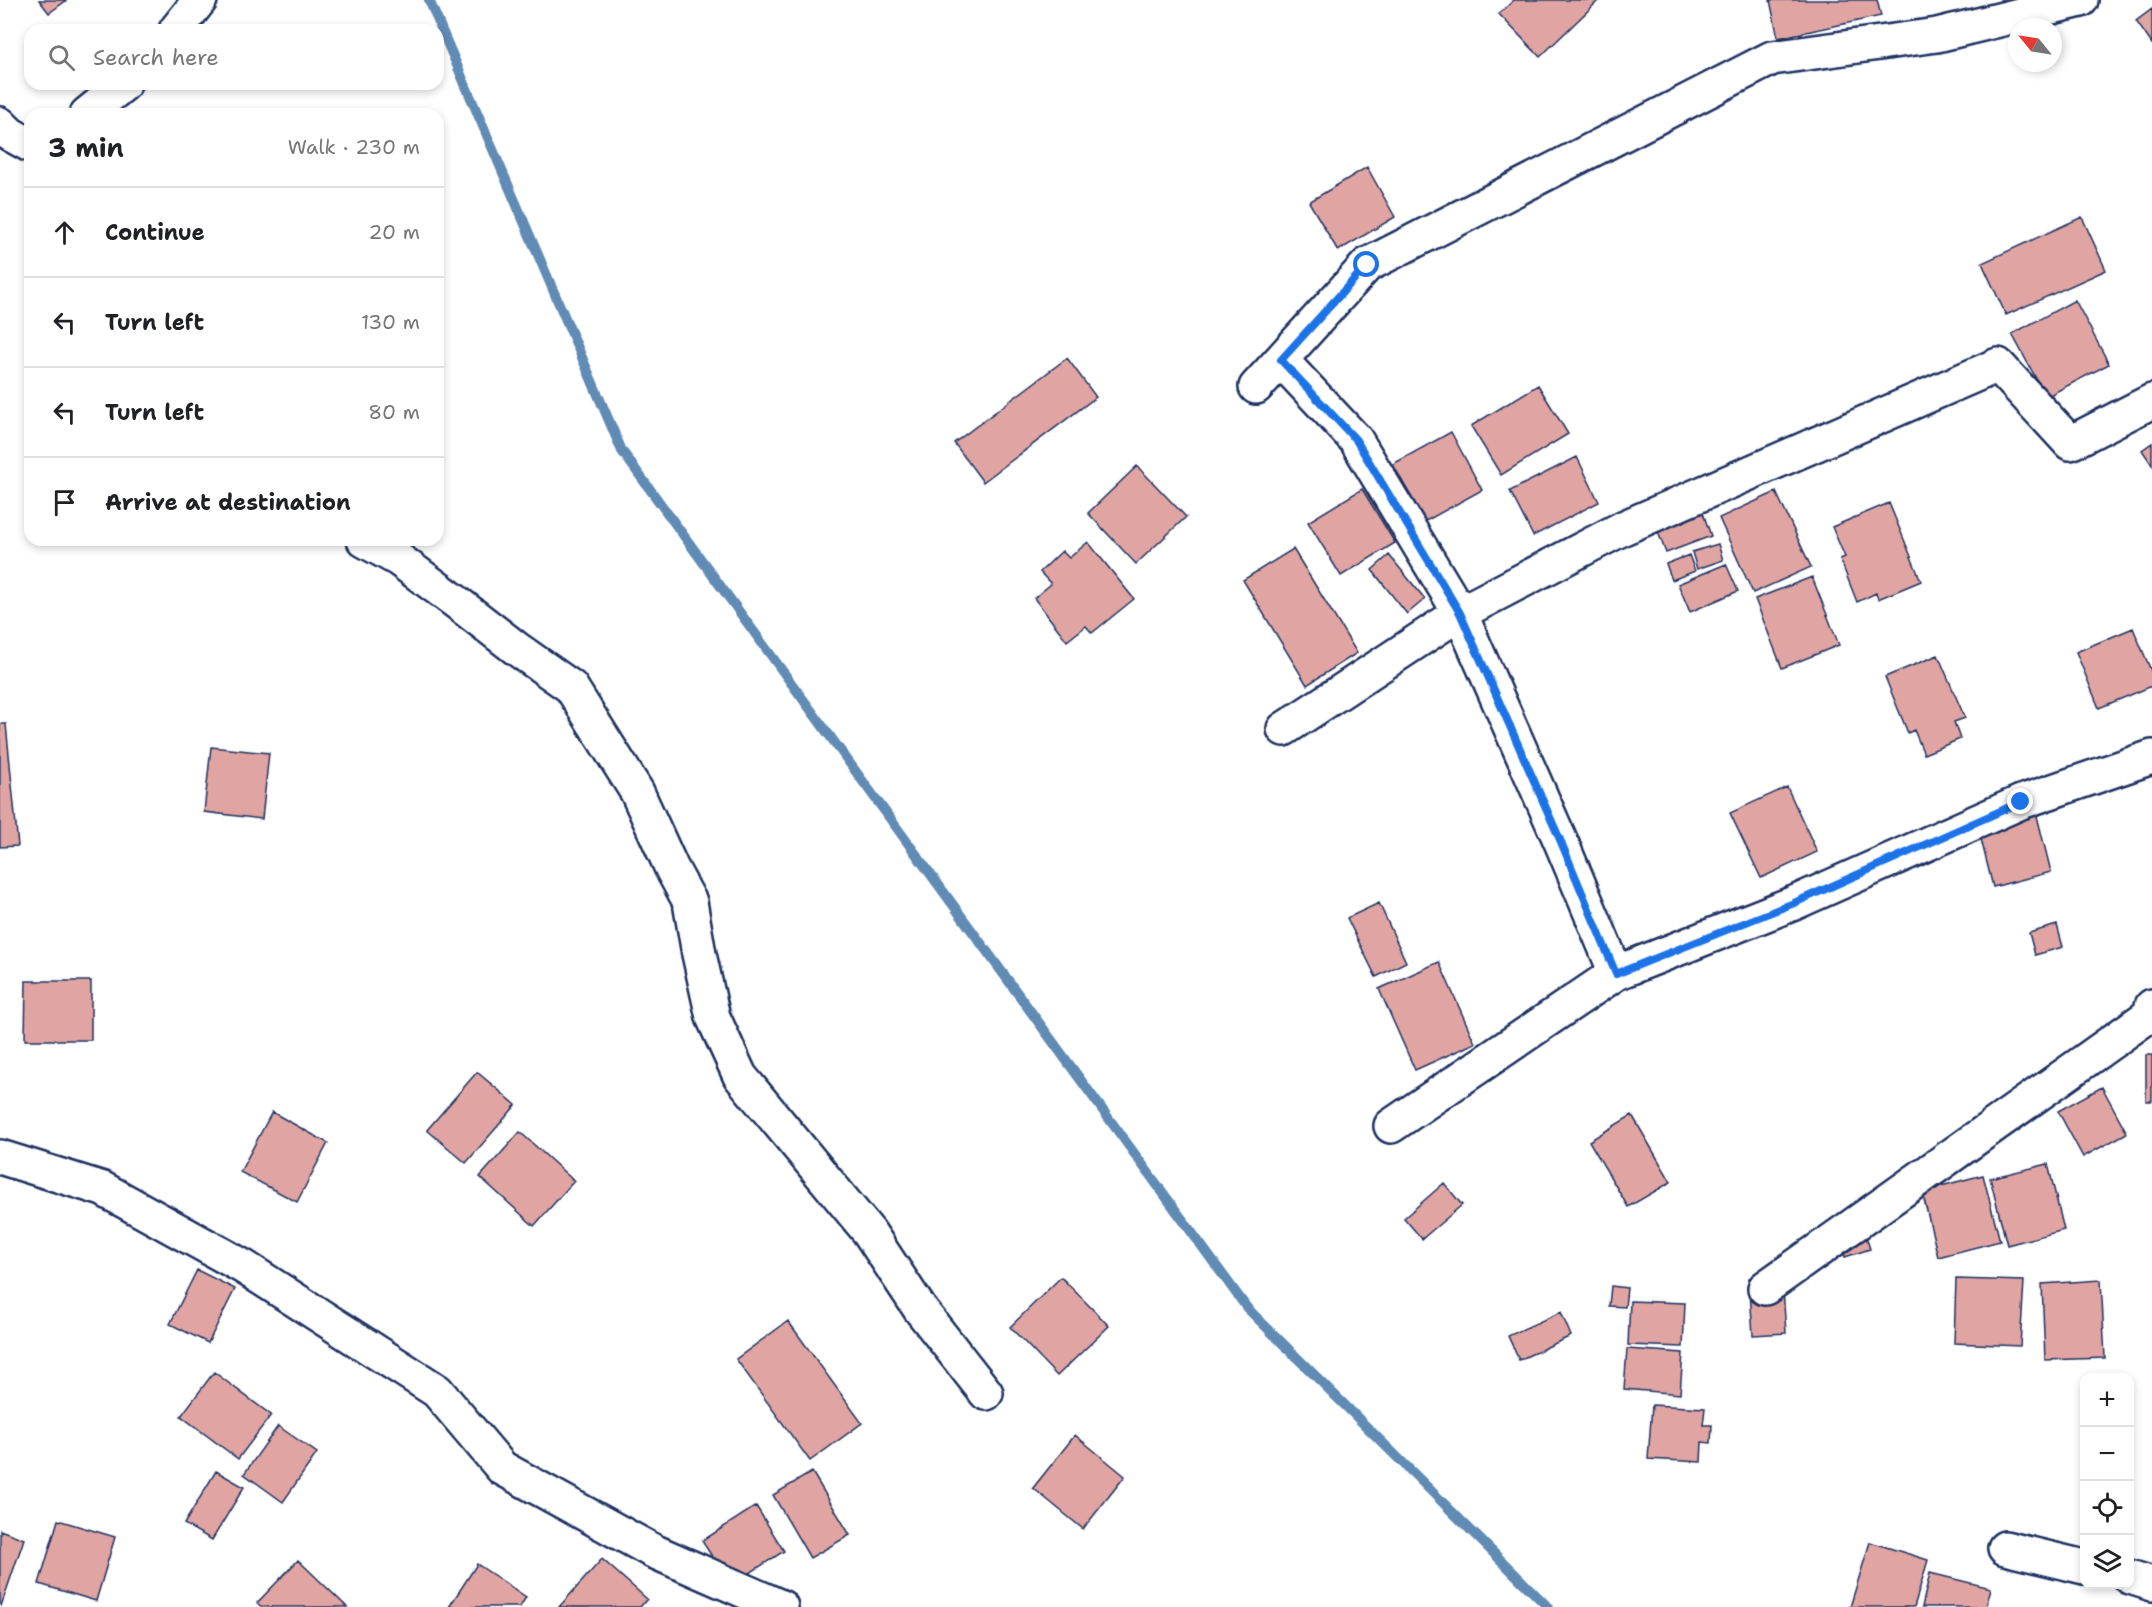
<!DOCTYPE html>
<html lang="en">
<head>
<meta charset="utf-8">
<style>
	:root { --surface:#fff; --page:#f2f2f2; --text:#202124; --muted:#757577; --line:#e0e0e0 }
	body { margin:0; font-family:"Shantell Sans",sans-serif; background:var(--page); color:var(--text) }
	.controls { position:absolute; right:18px; bottom:18px; display:grid; overflow:hidden; border-radius:12px; box-shadow:0 3px 9px #0003 }
	.controls button { width:54px; height:54px; display:grid; place-items:center; padding:0; border:0; border-bottom:2px solid var(--line); background:var(--surface); color:var(--text); font:30px sans-serif }
	.compass { position:absolute; left:2008px; top:18px; width:54px; height:54px; border-radius:50%; background:var(--surface); box-shadow:0 3px 9px #0003; rotate:300deg }
	.stop { position:absolute; width:18px; height:18px; margin:-14px; border:4px solid #1a73e8; border-radius:50%; background:#fff }
	.stop.end { background:#1a73e8; border-color:#fff; box-shadow:0 2px 6px #0008 }
	.list { margin:0; padding:0; list-style:none }
	h2 { display:flex; justify-content:space-between; align-items:center; height:78px; margin:0; padding:0 24px; font-size:26px }
	h2 small { font-size:20px; font-weight:400; color:var(--muted) }
	.list li { display:grid; grid-template-columns:39px 1fr auto; gap:18px; align-items:center; box-sizing:border-box; height:90px; padding:0 24px; border-top:2px solid var(--line) }
	.list b { display:block; font-size:22px; white-space:nowrap }
	.list em { font-size:20px; font-style:normal; color:var(--muted) }
	.icon { flex:none; width:33px; height:33px; fill:none; stroke:currentColor; stroke-width:2; stroke-linecap:round; stroke-linejoin:round }
	.map { position:relative; flex:none; width:2152px; height:1607px; overflow:hidden }
	.search { position:absolute; background:var(--surface); box-shadow:0 3px 9px #0003; left:24px; top:24px; width:420px; height:66px; display:flex; align-items:center; gap:15px; box-sizing:border-box; padding:0 21px; border-radius:18px; color:var(--muted); font-size:22px }
	.panel { position:absolute; background:var(--surface); box-shadow:0 3px 9px #0003; left:24px; top:108px; width:420px; height:438px; border-radius:18px }
	.map>svg:first-child { display:block }
	.lines { fill:none; stroke-linecap:round; stroke-linejoin:round }
	.stream { stroke:#618bb4; stroke-width:10 }
	.building { fill:#e0a5a3; stroke:#1b2f5e; stroke-width:1.5 }
	.street-casing { stroke:#1b2f5e; stroke-width:38 }
	.street { stroke:#fff; stroke-width:33 }
	.route { stroke:#1a73e8; stroke-width:8 }
</style>
</head>
<body>
<div class="map">
<svg width="2152" height="1607" viewBox="0 0 2152 1607">
	<rect width="100%" height="100%" fill="#fff"/>
	<filter id="ink" filterUnits="userSpaceOnUse"><feTurbulence type="fractalNoise" baseFrequency=".0167" numOctaves="2"/><feDisplacementMap in="SourceGraphic" scale="12" xChannelSelector="R" yChannelSelector="G"/><feConvolveMatrix kernelMatrix="1 2 1 2 8 2 1 2 1" color-interpolation-filters="sRGB"/></filter>
	<g filter="url(#ink)">
		<g class="lines">
			<path class="stream" d="M 429,0 L 622,451 L 1247,1308 L 1548,1607"/>
		</g>
		<path class="building" d="M 39,0 L 67,0 L 49,13 Z
			M 1514,0 L 1599,0 L 1540,57 L 1499,14 Z
			M 1770,0 L 1877,0 L 1881,16 L 1778,38 Z
			M 2152,9 L 2152,44 L 2136,21 Z
			M 1367,167 L 1395,217 L 1338,251 L 1309,202 Z
			M 2082,217 L 2106,270 L 2006,315 L 1982,263 Z
			M 2075,300 L 2109,364 L 2046,397 L 2012,334 Z
			M 1067,358 L 1096,397 L 983,482 L 954,443 Z
			M 1538,385 L 1568,434 L 1501,475 L 1471,426 Z
			M 1451,432 L 1482,490 L 1424,522 L 1393,464 Z
			M 2152,443 L 2152,465 L 2142,450 Z
			M 1577,457 L 1599,502 L 1533,536 L 1510,491 Z
			M 1137,466 L 1186,517 L 1136,564 L 1088,513 Z
			M 1362,489 L 1395,543 L 1341,576 L 1308,522 Z
			M 1776,492 L 1811,567 L 1753,593 L 1719,518 Z
			M 1889,503 L 1921,581 L 1878,599 L 1876,593 L 1857,602 L 1840,559 L 1845,557 L 1832,527 Z
			M 1701,507 L 1711,536 L 1666,553 L 1655,524 Z
			M 1088,542 L 1134,599 L 1092,633 L 1086,626 L 1067,641 L 1034,598 L 1051,584 L 1040,572 L 1062,551 L 1069,558 Z
			M 1718,544 L 1723,560 L 1697,569 L 1692,552 Z
			M 1293,549 L 1357,653 L 1307,685 L 1243,580 Z
			M 1389,555 L 1425,599 L 1407,614 L 1372,570 Z
			M 1689,555 L 1695,571 L 1672,580 L 1666,564 Z
			M 1726,564 L 1738,591 L 1690,612 L 1678,584 Z
			M 1812,577 L 1839,645 L 1782,668 L 1755,599 Z
			M 2133,628 L 2152,673 L 2152,686 L 2099,708 L 2076,652 Z
			M 1938,655 L 1965,718 L 1954,722 L 1960,739 L 1924,754 L 1914,730 L 1908,733 L 1885,677 Z
			M 0,724 L 6,724 L 18,846 L 0,847 Z
			M 211,747 L 269,753 L 262,819 L 204,812 Z
			M 1787,787 L 1817,852 L 1761,878 L 1730,813 Z
			M 2036,812 L 2051,872 L 1993,887 L 1978,827 Z
			M 1379,903 L 1406,962 L 1376,977 L 1347,918 Z
			M 2057,925 L 2063,947 L 2035,955 L 2029,933 Z
			M 1439,962 L 1475,1043 L 1415,1070 L 1379,989 Z
			M 26,981 L 91,981 L 91,1040 L 25,1040 Z
			M 2146,1055 L 2152,1055 L 2152,1101 L 2146,1101 Z
			M 477,1072 L 516,1105 L 466,1163 L 427,1130 Z
			M 2102,1087 L 2127,1133 L 2083,1157 L 2058,1111 Z
			M 272,1112 L 328,1143 L 297,1202 L 240,1172 Z
			M 1632,1115 L 1671,1182 L 1628,1207 L 1589,1141 Z
			M 520,1132 L 574,1181 L 534,1226 L 480,1177 Z
			M 2048,1164 L 2064,1230 L 2007,1245 L 1990,1178 Z
			M 1983,1175 L 2000,1241 L 1938,1257 L 1922,1191 Z
			M 1444,1183 L 1462,1205 L 1422,1239 L 1404,1218 Z
			M 1861,1221 L 1870,1249 L 1845,1257 L 1836,1228 Z
			M 197,1270 L 235,1289 L 208,1343 L 170,1324 Z
			M 1782,1275 L 1786,1333 L 1753,1335 L 1749,1278 Z
			M 1061,1277 L 1109,1326 L 1057,1376 L 1010,1327 Z
			M 1956,1279 L 2024,1281 L 2020,1346 L 1954,1343 Z
			M 2101,1280 L 2105,1358 L 2045,1360 L 2042,1284 Z
			M 1611,1286 L 1627,1288 L 1625,1307 L 1609,1306 Z
			M 1630,1301 L 1685,1303 L 1683,1347 L 1628,1345 Z
			M 1561,1312 L 1571,1336 L 1519,1360 L 1508,1336 Z
			M 788,1321 L 862,1423 L 810,1461 L 736,1359 Z
			M 1627,1349 L 1683,1353 L 1680,1394 L 1624,1389 Z
			M 214,1372 L 271,1415 L 238,1459 L 181,1416 Z
			M 1652,1405 L 1705,1408 L 1703,1425 L 1712,1425 L 1711,1443 L 1702,1442 L 1701,1462 L 1648,1459 Z
			M 278,1426 L 317,1453 L 283,1502 L 244,1474 Z
			M 1075,1435 L 1125,1476 L 1083,1529 L 1033,1488 Z
			M 216,1471 L 244,1487 L 212,1540 L 184,1524 Z
			M 812,1472 L 850,1535 L 810,1558 L 773,1495 Z
			M 756,1506 L 784,1551 L 739,1580 L 730,1566 L 722,1572 L 702,1541 Z
			M 58,1520 L 115,1537 L 96,1601 L 39,1584 Z
			M 0,1530 L 24,1539 L 1,1606 L 0,1605 Z
			M 1870,1542 L 1928,1560 L 1914,1607 L 1850,1607 Z
			M 602,1559 L 647,1599 L 640,1607 L 559,1607 Z
			M 298,1560 L 347,1607 L 262,1607 L 257,1603 Z
			M 477,1564 L 526,1597 L 520,1607 L 449,1607 Z
			M 1930,1573 L 1991,1588 L 1986,1607 L 1922,1607 Z"/>
		<g class="lines">
			<g class="street-casing">
				<path id="street" d="M 176,30 L 200,0
					M 87,114 L 124,84
					M 0,124 L 10,134 L 30,145
					M 1281,360 L 1356,440 L 1460,613 L 1561,842 L 1616,973
					M 1256,387 L 1367,265 L 1772,58 L 1937,35 L 2081,0
					M 364,540 L 398,559 L 455,601 L 517,649 L 571,687 L 637,792 L 672,869 L 690,902 L 699,954 L 713,1017 L 740,1076 L 869,1232 L 920,1309 L 986,1393
					M 1284,729 L 1460,613 L 1623,528 L 1998,365 L 2070,443 L 2152,401
					M 1391,1126 L 1616,973 L 1794,903 L 2021,802 L 2152,757
					M 0,1157 L 103,1189 L 244,1267 L 437,1391 L 502,1468 L 653,1551 L 781,1607
					M 1765,1288 L 2151,1014 L 2152,1006
					M 2005,1548 L 2084,1567
					M 2130,1577 L 2152,1584"/>
			</g>
			<use href="#street" class="street"/>
		</g>
	</g>
	<g class="lines" filter="url(#ink)">
		<path class="route" d="M 1367,265 L 1281,360 L 1356,440 L 1460,613 L 1561,842 L 1616,974 L 1794,903 L 2021,802"/>
	</g>
</svg>
<div class="controls">
<button>+</button>
<button>−</button>
<button><svg class="icon" aria-label="locate" viewBox="0 0 24 24"><circle cx="12" cy="12" r="6"/><path d="M12 2v4M12 18v4M2 12h4M18 12h4"/></svg></button>
<button><svg class="icon" aria-label="layers" viewBox="0 0 24 24"><path d="M12 4l9 5-9 5-9-5zM3 14l9 5 9-5"/></svg></button>
</div>
<svg class="compass" viewBox="-18 -18 36 36"><path d="M0-13l5 13h-10z" fill="#e53935"/><path d="M0 13l5-13h-10z" fill="#757577"/></svg>
<div class="stop" style="left:1367px;top:265px"></div>
<div class="stop end" style="left:2021px;top:802px"></div>
<div class="search"><svg class="icon" aria-label="search" viewBox="0 0 24 24"><circle cx="10" cy="10" r="6"/><path d="M15 15l6 6"/></svg>Search here</div>
<section class="panel">
<h2>3 min<small>Walk · 230 m</small></h2>
<ul class="list">
<li><svg class="icon" aria-label="ahead" viewBox="0 0 24 24"><path d="M12 20V5M6 11l6-6 6 6"/></svg><div><b>Continue</b></div><em>20 m</em></li>
<li><svg class="icon" aria-label="left" viewBox="0 0 24 24"><path d="M17 20v-9H6M10 6l-5 5 5 5"/></svg><div><b>Turn left</b></div><em>130 m</em></li>
<li><svg class="icon" aria-label="left" viewBox="0 0 24 24"><path d="M17 20v-9H6M10 6l-5 5 5 5"/></svg><div><b>Turn left</b></div><em>80 m</em></li>
<li><svg class="icon" aria-label="arrive" viewBox="0 0 24 24"><path d="M6 21V4h12l-3 4 3 4H6"/></svg><div><b>Arrive at destination</b></div></li>
</ul>
</section>
</div>
</body>
</html>
